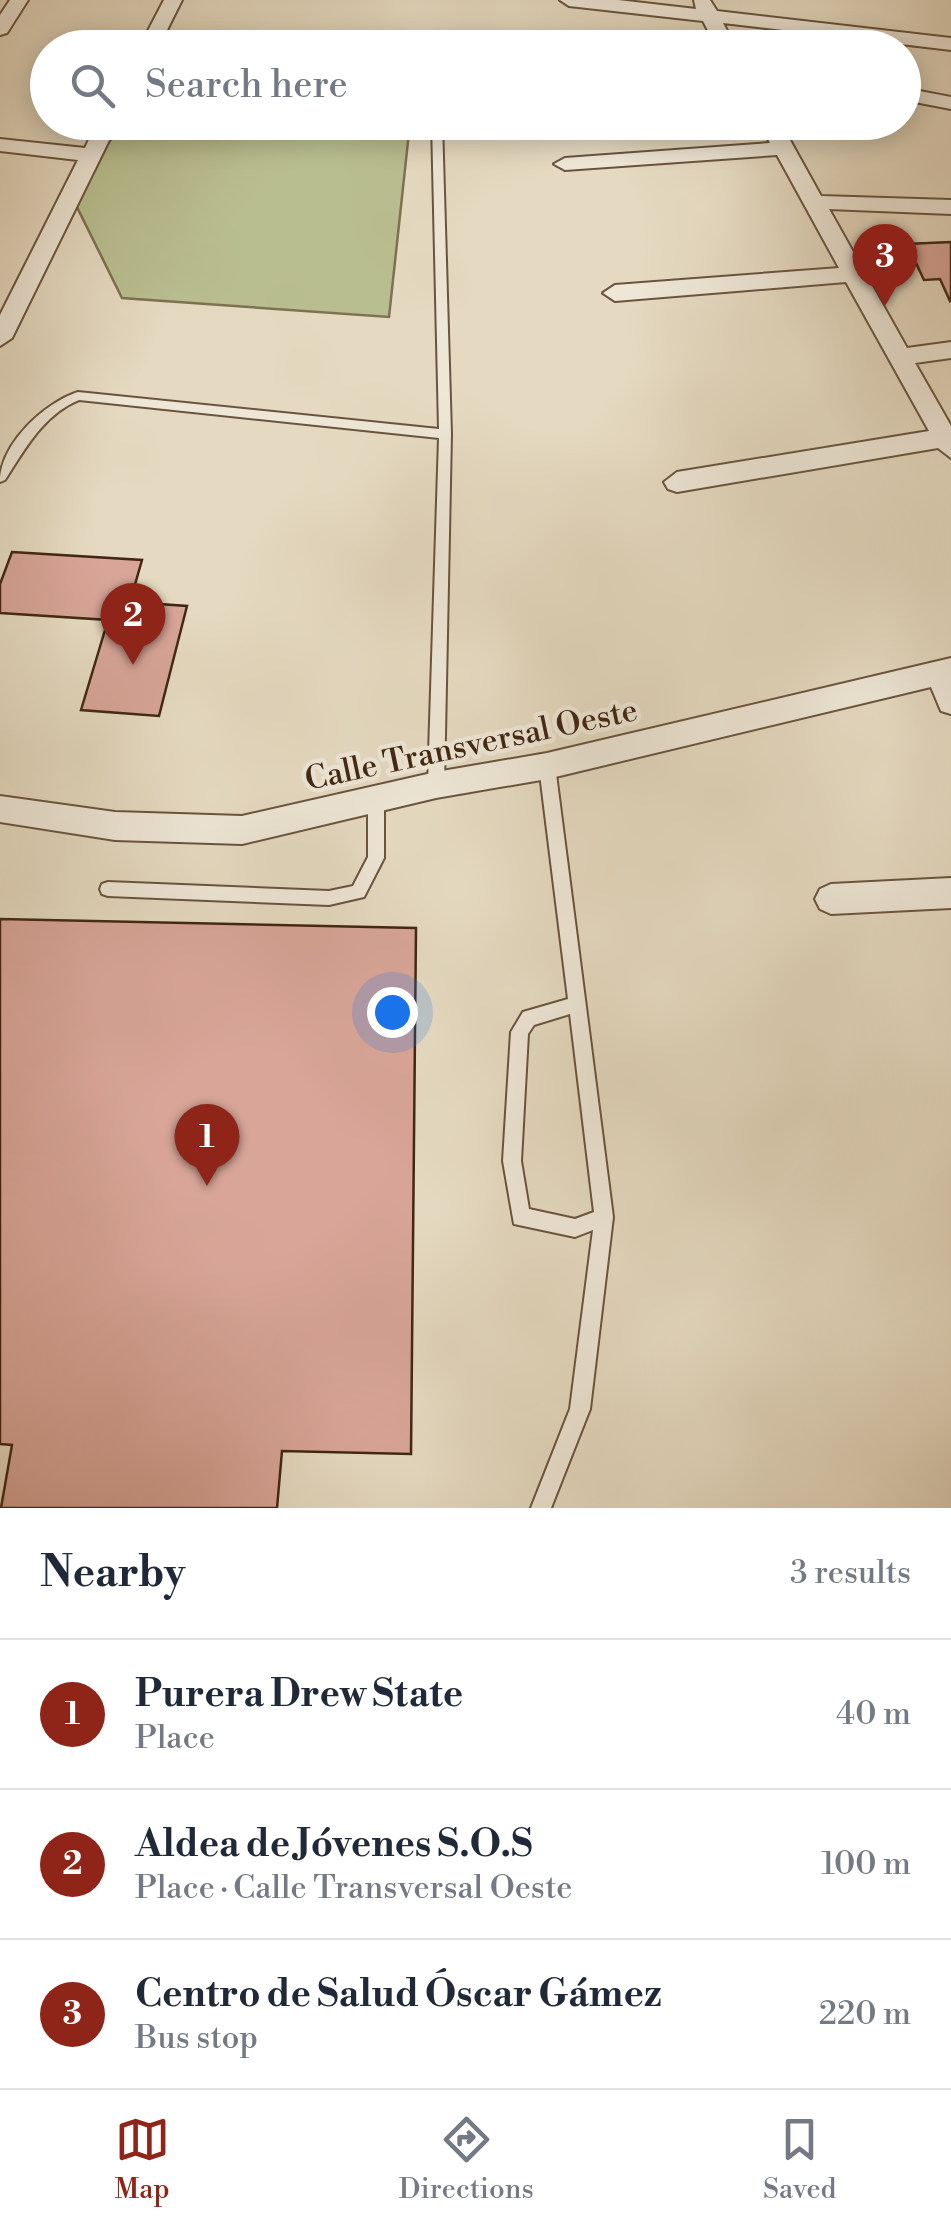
<!DOCTYPE html>
<html lang="en">
<head>
<meta charset="utf-8">
<style>
	:root { --surface:#fff; --page:#f6f6f7; --text:#1f2937; --muted:#747a83; --line:#e0e1e3; --accent:#8f2418 }
	body { margin:0; font-family:"Libre Bodoni",serif; background:var(--page); color:var(--text) }
	.you { position:absolute; left:392px; top:1012px; width:35px; height:35px; margin:-25px; border:8px solid #fff; border-radius:50%; background:#1a73e8; box-shadow:0 0 0 15px #1a73e833 }
	.badge { display:grid; place-items:center; width:65px; height:65px; border-radius:50%; background:var(--accent); color:#fff; font-size:32px; font-weight:700 }
	.pin { position:absolute; translate:-50% -82px; filter:drop-shadow(0 2px 5px #0008) }
	.pin::after { content:''; position:absolute; top:52px; width:35px; height:30px; background:inherit; clip-path:polygon(0 0,100% 0,50% 100%) }
	.list { margin:0; padding:0; list-style:none }
	h2 { display:flex; justify-content:space-between; align-items:center; height:130px; margin:0; padding:0 40px; font-size:42px }
	h2 small { font-size:32px; font-weight:400; color:var(--muted) }
	.list li { display:grid; grid-template-columns:65px 1fr auto; gap:30px; align-items:center; box-sizing:border-box; height:150px; padding:0 40px; border-top:2px solid var(--line) }
	.list b { display:block; font-size:38px; white-space:nowrap }
	.list p { margin:0; font-size:32px; white-space:nowrap; color:var(--muted) }
	.list em { font-size:32px; font-style:normal; color:var(--muted) }
	.icon { flex:none; width:55px; height:55px; fill:none; stroke:currentColor; stroke-width:2; stroke-linecap:round; stroke-linejoin:round }
	.map { position:relative; flex:none; width:951px; height:1508px; overflow:hidden }
	.search { position:absolute; background:var(--surface); box-shadow:0 5px 25px #0003; left:30px; right:30px; top:30px; height:110px; display:flex; align-items:center; gap:25px; box-sizing:border-box; padding:0 35px; border-radius:55px; color:var(--muted); font-size:38px }
	.sheet { height:580px; background:var(--surface) }
	nav { display:flex; justify-content:space-around; align-items:center; box-sizing:border-box; height:140px; border-top:2px solid var(--line); background:var(--surface); font-size:28px; color:var(--muted) }
	nav a { display:grid; justify-items:center; gap:5px }
	nav .on { color:var(--accent) }
	.map>svg:first-child { display:block }
	.green { fill:#b9be90; stroke:#7d7251; stroke-width:2.5 }
	.building { fill:#d8a598; stroke:#412712; stroke-width:2.5 }
	.lines { fill:none; stroke-linecap:round; stroke-linejoin:round }
	.service-casing { stroke:#6a543e; stroke-width:4 }
	.minor-casing { stroke:#6a543e; stroke-width:4 }
	.service { fill:#eee7d7; fill-rule:evenodd }
	.minor { fill:#eee7d7; fill-rule:evenodd }
	.labels { text-anchor:middle; stroke-width:9; stroke-linejoin:round; paint-order:stroke }
	.street-label { font-size:32px; fill:#412712; stroke:#eee7d7 }
</style>
</head>
<body>
<div class="map">
<svg width="951" height="1508" viewBox="0 0 951 1508">
	<rect width="100%" height="100%" fill="#e5dac1"/>
	<filter id="stains"><feTurbulence type="fractalNoise" baseFrequency=".002" numOctaves="4"/><feColorMatrix values="0 0 0 0 .2 0 0 0 0 .09 0 0 0 0 .02 0 0 0 .5 -.17"/></filter>
	<radialGradient id="worn" r=".72"><stop offset=".6" stop-color="#630" stop-opacity="0"/><stop offset="1" stop-color="#630" stop-opacity=".3"/></radialGradient>
	<path class="green" d="M 122,123 L 410,123 L 389,317 L 122,298 L 72,197 Z"/>
	<path class="building" d="M 951,242 L 951,300 L 950,301 L 940,279 L 924,280 L 907,244 Z
		M 12,552 L 142,560 L 130,602 L 187,606 L 159,716 L 81,710 L 108,620 L 0,613 L 0,584 Z
		M 0,919 L 416,928 L 411,1454 L 282,1451 L 277,1508 L 1,1508 L 12,1445 L 0,1444 Z"/>
	<g class="lines">
		<g class="service-casing">
			<path id="service" d="M 432,122 L 442,122 L 451,434 L 444,785 L 441,790 L 436,792 L 431,790 L 428,785 L 439,438 L 79,400 C 43,415 25,449 5,480 L 0,482 C 0,444 44,403 78,392 L 439,429 Z
				M 547,760 L 552,761 L 555,766 L 613,1217 L 590,1409 L 551,1508 L 531,1508 L 570,1409 L 593,1230 L 575,1237 L 514,1224 L 503,1161 L 511,1032 L 523,1012 L 568,999 L 539,766 L 542,761 ZM 570,1014 L 594,1212 L 575,1219 L 529,1209 L 521,1161 L 528,1034 L 534,1025 Z
				M 376,792 L 381,794 L 384,799 L 384,858 L 364,897 L 329,905 L 108,896 L 102,894 L 100,889 L 102,884 L 108,882 L 329,891 L 353,886 L 368,857 L 368,799 L 371,794 Z"/>
		</g>
		<g class="minor-casing">
			<path id="minor" d="M 10,0 L 28,0 L 7,33 L 0,35 L 0,15 Z
				M 164,0 L 182,0 L 158,48 L 139,48 Z
				M 560,0 L 618,0 L 696,9 L 694,0 L 710,0 L 717,11 L 951,38 L 951,50 L 723,23 L 736,48 L 717,48 L 703,21 L 569,6 Z
				M 904,88 L 951,97 L 951,109 L 904,100 Z
				M 97,122 L 118,122 L 12,338 L 0,346 L 0,315 L 78,160 L 0,151 L 0,139 L 85,148 Z
				M 759,122 L 780,122 L 821,196 L 951,200 L 951,214 L 829,209 L 907,348 L 951,342 L 951,358 L 915,363 L 951,426 L 951,458 L 938,448 L 677,492 L 668,489 L 664,482 L 677,472 L 929,431 L 846,282 L 615,301 L 603,293 L 615,285 L 839,268 L 777,155 L 565,170 L 554,164 L 565,158 L 770,143 Z
				M 951,658 L 951,714 L 941,711 L 931,687 L 547,779 L 436,798 L 242,844 L 115,840 L 0,822 L 0,796 L 115,812 L 242,816 L 436,772 L 547,753 Z
				M 951,878 L 951,908 L 831,914 L 820,909 L 815,899 L 820,889 L 831,884 Z"/>
		</g>
		<use href="#service" class="service"/>
		<use href="#minor" class="minor"/>
	</g>
	<g class="labels">
		<g class="street-label">
			<text transform="translate(471 744) rotate(-12)" y="11">Calle Transversal Oeste</text>
		</g>
	</g>
	<rect width="100%" height="100%" filter="url(#stains)"/>
	<rect width="100%" height="100%" fill="url(#worn)"/>
</svg>
<div class="you"></div>
<div class="pin badge" style="left:207px;top:1186px">1</div>
<div class="pin badge" style="left:133px;top:665px">2</div>
<div class="pin badge" style="left:885px;top:306px">3</div>
<div class="search"><svg class="icon" aria-label="search" viewBox="0 0 24 24"><circle cx="10" cy="10" r="6"/><path d="M15 15l6 6"/></svg>Search here</div>
</div>
<section class="sheet">
<h2>Nearby<small>3 results</small></h2>
<ul class="list">
<li><span class="badge">1</span><div><b>Purera Drew State</b><p>Place</p></div><em>40 m</em></li>
<li><span class="badge">2</span><div><b>Aldea de Jóvenes S.O.S</b><p>Place · Calle Transversal Oeste</p></div><em>100 m</em></li>
<li><span class="badge">3</span><div><b>Centro de Salud Óscar Gámez</b><p>Bus stop</p></div><em>220 m</em></li>
</ul>
</section>
<nav>
<a class="on"><svg class="icon" aria-label="map" viewBox="0 0 24 24"><path d="M3 6l6-2 6 2 6-2v14l-6 2-6-2-6 2zM9 4v14M15 6v14"/></svg>Map</a>
<a><svg class="icon" aria-label="directions" viewBox="0 0 24 24"><path d="M12 3l9 9-9 9-9-9zM9 14v-3h6M13 9l2 2-2 2"/></svg>Directions</a>
<a><svg class="icon" aria-label="saved" viewBox="0 0 24 24"><path d="M7 4h10v16l-5-4-5 4z"/></svg>Saved</a>
</nav>
</body>
</html>
